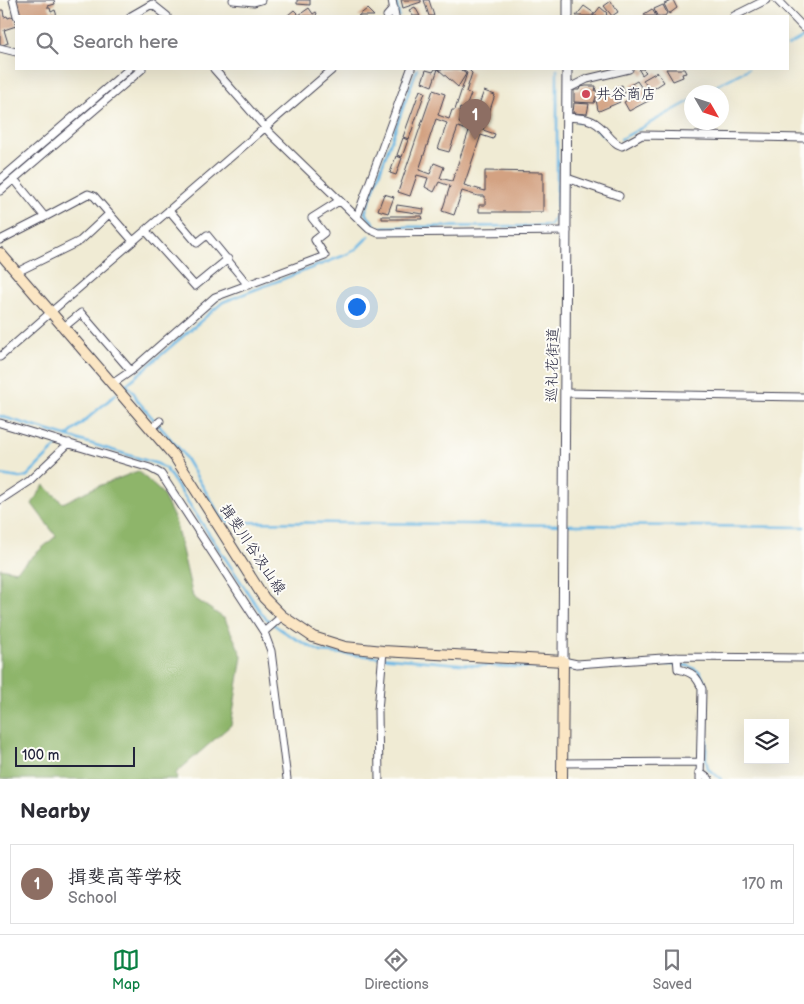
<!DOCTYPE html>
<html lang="en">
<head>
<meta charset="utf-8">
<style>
	:root { --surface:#fff; --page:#f7f7f7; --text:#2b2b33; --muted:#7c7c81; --line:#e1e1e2; --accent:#0b8043 }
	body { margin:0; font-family:"Balsamiq Sans","Klee One",sans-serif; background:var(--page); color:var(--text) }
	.controls { position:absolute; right:15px; bottom:15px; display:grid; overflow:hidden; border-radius:0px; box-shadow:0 5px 20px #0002 }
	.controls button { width:45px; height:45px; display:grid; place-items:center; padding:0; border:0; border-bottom:1px solid var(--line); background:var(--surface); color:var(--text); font:25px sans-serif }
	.compass { position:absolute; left:684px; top:85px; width:45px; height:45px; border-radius:50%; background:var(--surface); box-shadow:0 5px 20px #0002; rotate:129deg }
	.scale { position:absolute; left:15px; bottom:12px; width:120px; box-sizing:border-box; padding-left:5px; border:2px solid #22223b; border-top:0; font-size:14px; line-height:18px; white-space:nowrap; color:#22223b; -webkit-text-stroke:4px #fdfcf7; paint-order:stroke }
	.you { position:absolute; left:356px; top:306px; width:18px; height:18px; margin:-12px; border:4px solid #fff; border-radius:50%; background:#1a73e8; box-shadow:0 0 0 8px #1a73e833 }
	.badge { display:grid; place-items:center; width:32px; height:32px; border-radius:50%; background:var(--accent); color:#fff; font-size:16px; font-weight:700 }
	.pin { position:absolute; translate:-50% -41px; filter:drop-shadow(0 1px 2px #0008) }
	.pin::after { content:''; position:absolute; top:26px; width:18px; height:15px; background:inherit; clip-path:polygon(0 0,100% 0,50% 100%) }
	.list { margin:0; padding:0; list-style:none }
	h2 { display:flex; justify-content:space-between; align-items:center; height:65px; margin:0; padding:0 20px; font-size:21px }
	h2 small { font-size:16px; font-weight:400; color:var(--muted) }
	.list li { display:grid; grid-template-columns:32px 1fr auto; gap:15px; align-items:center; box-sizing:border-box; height:80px; margin:0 10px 10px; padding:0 10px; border:1px solid var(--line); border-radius:0px }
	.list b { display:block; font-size:19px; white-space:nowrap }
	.list p { margin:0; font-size:16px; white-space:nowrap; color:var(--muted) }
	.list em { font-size:16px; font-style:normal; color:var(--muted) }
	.icon { flex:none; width:28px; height:28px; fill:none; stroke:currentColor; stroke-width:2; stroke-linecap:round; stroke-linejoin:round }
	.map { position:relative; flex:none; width:804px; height:779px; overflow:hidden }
	.search { position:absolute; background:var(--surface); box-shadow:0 5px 20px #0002; left:15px; right:15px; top:15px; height:55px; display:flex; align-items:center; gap:12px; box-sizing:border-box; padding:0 18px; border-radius:0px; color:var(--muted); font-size:19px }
	.sheet { height:155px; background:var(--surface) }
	nav { display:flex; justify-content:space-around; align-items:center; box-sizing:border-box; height:70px; border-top:1px solid var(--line); background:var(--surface); font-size:14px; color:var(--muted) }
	nav a { display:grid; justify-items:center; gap:2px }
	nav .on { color:var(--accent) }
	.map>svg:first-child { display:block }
	.forest { fill:#8eb56b; stroke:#586c53 }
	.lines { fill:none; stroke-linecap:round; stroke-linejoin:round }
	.stream { stroke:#6cb8e5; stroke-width:2.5 }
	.building { fill:#d3a282; fill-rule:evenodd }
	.minor-casing { stroke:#414052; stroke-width:9 }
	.tertiary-casing { stroke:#414052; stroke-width:11 }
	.secondary-casing { stroke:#414052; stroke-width:12 }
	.minor { stroke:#fff; stroke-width:7 }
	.tertiary { stroke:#fff; stroke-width:9 }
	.secondary { stroke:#fbe6c4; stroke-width:10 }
	.poi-dot { fill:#d1495b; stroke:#fdfcf7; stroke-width:2 }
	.labels { text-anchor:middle; stroke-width:4; stroke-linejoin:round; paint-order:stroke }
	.poi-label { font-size:15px; fill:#22223b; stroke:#fdfcf7; text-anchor:start }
	.street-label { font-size:15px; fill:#22223b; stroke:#fdfcf7 }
</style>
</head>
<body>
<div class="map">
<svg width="804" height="779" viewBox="0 0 804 779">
	<rect width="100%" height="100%" fill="#fdfcf7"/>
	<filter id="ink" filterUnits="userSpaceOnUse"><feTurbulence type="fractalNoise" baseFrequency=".02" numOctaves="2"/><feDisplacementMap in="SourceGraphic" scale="10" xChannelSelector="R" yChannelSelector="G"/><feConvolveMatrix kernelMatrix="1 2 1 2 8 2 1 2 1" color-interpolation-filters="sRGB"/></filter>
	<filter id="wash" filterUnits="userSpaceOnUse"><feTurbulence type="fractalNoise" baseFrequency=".0096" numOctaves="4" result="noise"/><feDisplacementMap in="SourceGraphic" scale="20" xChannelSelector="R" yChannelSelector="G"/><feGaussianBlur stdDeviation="1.12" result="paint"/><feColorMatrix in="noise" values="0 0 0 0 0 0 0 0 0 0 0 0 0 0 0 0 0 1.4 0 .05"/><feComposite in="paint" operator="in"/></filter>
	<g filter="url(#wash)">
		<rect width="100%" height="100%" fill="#f0ebd4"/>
		<path class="forest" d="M 138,471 L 162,493 L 175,520 L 193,597 L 225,619 L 242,656 L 231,725 L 176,773 L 177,779 L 0,779 L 0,568 L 16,571 L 56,536 L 32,504 L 44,485 L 63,503 L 91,489 Z"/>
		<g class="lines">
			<path class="stream" d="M 396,0 L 399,16
				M 788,46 L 804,37
				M 705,92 L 748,69
				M 577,121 L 593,125 L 604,136
				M 621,139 L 692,100
				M 376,229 L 385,227 L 535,226 L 550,225 L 557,214 L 557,69
				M 375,230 L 374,223 L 365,213 L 417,69
				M 126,384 L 134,393 L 137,400 L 182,452 L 221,517 L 228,522 L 804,527
				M 120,390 L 223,302 L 348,254 L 356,249 L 369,236
				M 0,416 L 158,464 L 166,469 L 262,614 C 277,630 301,642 321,652 L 471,665 L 560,669
				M 67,436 L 116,394
				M 0,475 L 20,478 L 27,476 L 61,442
				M 566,669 L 670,664 L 689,666 L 700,672 L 705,683 L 707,694 L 706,759 L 708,769 L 721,779"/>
		</g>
		<g id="blocks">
			<path class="building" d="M 16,0 L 54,0 L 55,4 L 48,6 L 48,8 L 50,8 L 51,12 L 55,10 L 57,16 L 21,16 Z
				M 297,0 L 310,0 L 310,5 L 297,4 Z
				M 401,0 L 421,0 L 421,2 L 403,8 Z
				M 424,0 L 429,0 L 434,16 L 429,16 Z
				M 673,0 L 677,8 L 669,14 L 664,4 Z
				M 611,1 L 618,12 L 612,16 L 604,6 Z
				M 663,5 L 667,13 L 665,16 L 657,16 L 654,9 Z
				M 584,6 L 594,13 L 592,16 L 576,16 Z
				M 415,7 L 420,16 L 413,16 L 409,10 Z
				M 600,7 L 607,13 L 606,14 L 608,16 L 593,16 Z
				M 309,8 L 313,14 L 316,12 L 317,14 L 315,16 L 289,16 L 288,15 L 294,10 L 299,15 Z
				M 367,9 L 374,16 L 358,16 Z
				M 652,9 L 656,16 L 645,16 L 644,14 Z
				M 0,10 L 3,10 L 4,17 L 7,16 L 8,18 L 14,16 L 16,23 L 16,26 L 4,30 L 8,43 L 3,45 L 0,44 Z
				M 435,69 L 438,69 L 432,86 L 422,82 L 426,70 L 433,72 Z
				M 438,69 L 460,69 L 466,74 L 458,87 Z
				M 461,69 L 468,69 L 472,73 L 466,92 L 471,94 L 465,110 L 460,108 L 459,111 L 462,115 L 459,123 L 470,127 L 484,91 L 495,95 L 483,130 L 495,134 L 493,139 L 481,135 L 464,185 L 485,191 L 485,171 L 543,172 L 543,212 L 479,212 L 479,205 L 485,205 L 485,196 L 478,196 L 462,191 L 454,215 L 442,211 L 450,186 L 439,182 L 434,192 L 425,187 L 428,178 L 417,175 L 410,196 L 398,192 L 433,90 L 445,94 L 438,115 L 449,119 L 452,110 L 455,110 L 467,73 ZM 436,119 L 447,123 L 438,149 L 449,152 L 458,127 L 469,131 L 452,181 L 440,178 L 444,167 L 434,163 L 430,174 L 419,170 Z
				M 640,69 L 643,69 L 646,72 L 642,75 L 639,70 Z
				M 666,69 L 684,69 L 686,73 L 682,74 L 683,77 L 673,81 Z
				M 657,72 L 664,82 L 650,91 L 643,80 Z
				M 637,81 L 650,100 L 629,111 L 624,102 L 637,95 L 630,85 Z
				M 622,85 L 625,93 L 619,95 L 616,87 Z
				M 586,86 L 596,86 L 595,91 L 598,91 L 594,103 L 574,102 L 574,90 L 579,90 L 580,87 Z
				M 420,90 L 425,92 L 409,139 L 403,137 Z
				M 616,92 L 620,102 L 599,111 L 598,110 L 596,100 L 602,97 L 601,95 L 606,93 L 607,96 Z
				M 574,103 L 589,104 L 587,114 L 573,113 Z
				M 403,138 L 408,140 L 402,157 L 397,155 Z
				M 396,156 L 402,158 L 396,175 L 390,173 Z
				M 384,194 L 394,197 L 388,213 L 378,210 Z
				M 397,205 L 424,209 L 423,214 L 396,210 Z
				M 382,216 L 422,216 L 423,219 L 382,219 Z"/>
		</g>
	</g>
	<g filter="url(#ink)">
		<use href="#blocks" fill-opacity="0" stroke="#414052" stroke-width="1"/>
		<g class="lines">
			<g class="minor-casing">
				<path id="minor" d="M 13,0 L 17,16
					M 233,0 L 254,2 L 261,0
					M 392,0 L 395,16
					M 777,0 L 804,28
					M 131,16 L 152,4 L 167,16
					M 387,16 L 394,8
					M 734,16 L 766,0
					M 0,48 L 16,52
					M 214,69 L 270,133 L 369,229 L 378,233 L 567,231
					M 567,89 L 587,79 L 629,69
					M 566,117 C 578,118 589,117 598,125 C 607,131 611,143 622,146 L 642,135 L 804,138
					M 567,178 L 619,196
					M 14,179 L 45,217 L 88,194 L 94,196 L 133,241
					M 0,180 L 129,69
					M 0,191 L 142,69
					M 169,210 L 197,243 L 207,235 L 248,285
					M 357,217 L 411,69
					M 145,230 L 195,286 L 228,259
					M 0,240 L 45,217
					M 17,272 L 80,241 L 109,214
					M 64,327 L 81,313 L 131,371
					M 0,357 L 51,312 L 333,69
					M 112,384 L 131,371 L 215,297 L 325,256 L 315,240 L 324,233 L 312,218 L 339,201
					M 565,393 L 804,397
					M 0,423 L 150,468 L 161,474 L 264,632 L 271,651 L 287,779
					M 151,429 L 160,421
					M 0,500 L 29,481 L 69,443
					M 264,632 L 282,616
					M 677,657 L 678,669 C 692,672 697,676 702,689 L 700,779
					M 563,661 L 577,664 L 677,657 L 804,658
					M 562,763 L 699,762
					M 699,772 L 709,779
					M 379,779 L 378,711 L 383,651"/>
			</g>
			<g class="tertiary-casing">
				<path id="tertiary" d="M 568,16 L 568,0
					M 563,661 L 567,69"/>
			</g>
			<g class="secondary-casing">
				<path id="secondary" d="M 0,253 L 175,457 L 264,598 L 282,616 L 313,637 L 345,647 L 383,651 L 563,661 L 562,779"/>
			</g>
			<use href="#minor" class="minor"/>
			<use href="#tertiary" class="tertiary"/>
			<use href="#secondary" class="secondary"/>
		</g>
	</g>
	<circle class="poi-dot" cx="586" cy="94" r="5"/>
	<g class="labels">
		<g class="poi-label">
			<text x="596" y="99">井谷商店</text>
		</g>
		<g class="street-label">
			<text transform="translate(552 365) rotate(-89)" y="5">巡礼花街道</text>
			<text transform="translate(253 549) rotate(56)" y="5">揖斐川谷汲山線</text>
		</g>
	</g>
</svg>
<div class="controls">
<button><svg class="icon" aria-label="layers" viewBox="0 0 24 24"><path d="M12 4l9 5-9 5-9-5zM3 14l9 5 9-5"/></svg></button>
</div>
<svg class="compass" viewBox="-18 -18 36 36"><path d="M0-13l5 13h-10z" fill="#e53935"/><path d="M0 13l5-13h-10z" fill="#7c7c81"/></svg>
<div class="scale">100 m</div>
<div class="you"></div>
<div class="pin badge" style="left:475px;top:140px;background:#8d6e63">1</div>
<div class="search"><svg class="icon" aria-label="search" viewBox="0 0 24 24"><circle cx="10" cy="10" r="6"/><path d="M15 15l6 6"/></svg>Search here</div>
</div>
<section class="sheet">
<h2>Nearby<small></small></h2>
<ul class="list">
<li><span class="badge" style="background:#8d6e63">1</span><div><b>揖斐高等学校</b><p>School</p></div><em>170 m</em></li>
</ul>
</section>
<nav>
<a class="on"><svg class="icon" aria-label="map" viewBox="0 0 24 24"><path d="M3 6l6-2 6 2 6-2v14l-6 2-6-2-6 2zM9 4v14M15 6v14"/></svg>Map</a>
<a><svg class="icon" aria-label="directions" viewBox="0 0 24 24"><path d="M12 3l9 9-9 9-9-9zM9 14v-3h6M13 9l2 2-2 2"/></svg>Directions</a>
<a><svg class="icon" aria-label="saved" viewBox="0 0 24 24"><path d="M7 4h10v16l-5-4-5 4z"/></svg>Saved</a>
</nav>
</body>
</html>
